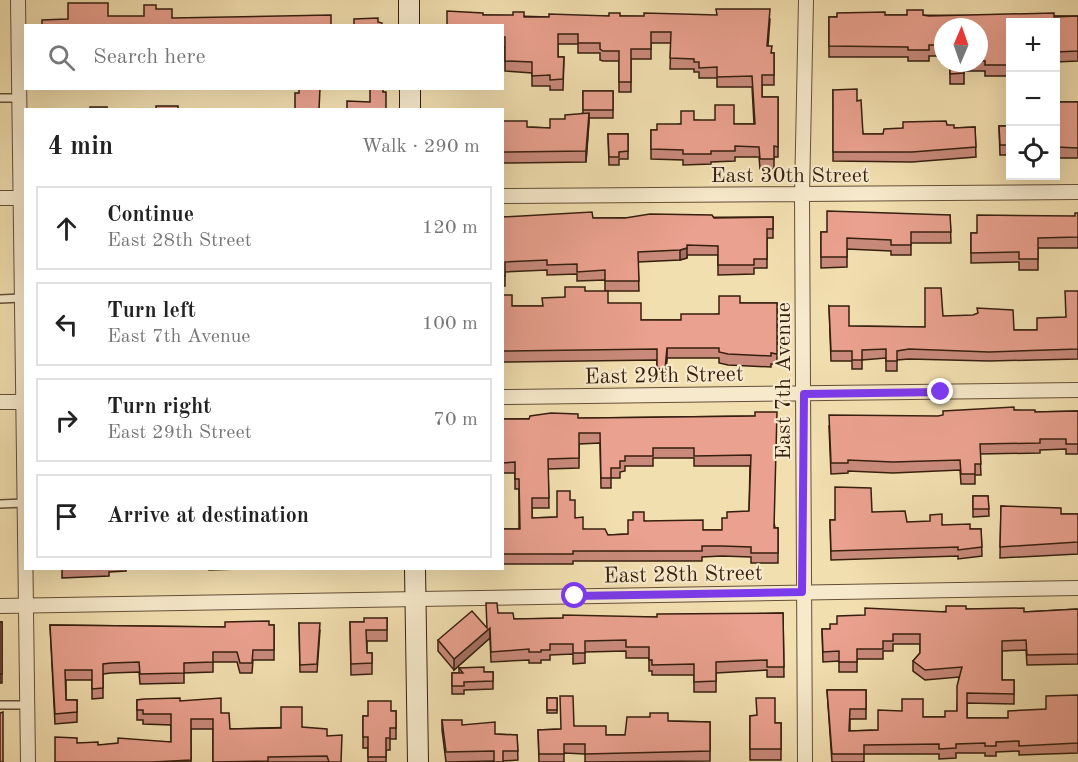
<!DOCTYPE html>
<html lang="en">
<head>
<meta charset="utf-8">
<style>
	:root { --surface:#fff; --page:#f6f6f6; --text:#222; --muted:#767676; --line:#e0e0e0 }
	body { margin:0; font-family:"Old Standard TT",serif; background:var(--page); color:var(--text) }
	.controls { position:absolute; right:18px; top:18px; display:grid; overflow:hidden; border-radius:0px; box-shadow:0 6px 24px #0002 }
	.controls button { width:54px; height:54px; display:grid; place-items:center; padding:0; border:0; border-bottom:2px solid var(--line); background:var(--surface); color:var(--text); font:30px sans-serif }
	.compass { position:absolute; left:934px; top:18px; width:54px; height:54px; border-radius:50%; background:var(--surface); box-shadow:0 6px 24px #0002; rotate:2deg }
	.stop { position:absolute; width:18px; height:18px; margin:-14px; border:4px solid #7c3aed; border-radius:50%; background:#fff }
	.stop.end { background:#7c3aed; border-color:#fff; box-shadow:0 2px 6px #0008 }
	.list { margin:0; padding:0; list-style:none }
	h2 { display:flex; justify-content:space-between; align-items:center; height:78px; margin:0; padding:0 24px; font-size:26px }
	h2 small { font-size:20px; font-weight:400; color:var(--muted) }
	.list li { display:grid; grid-template-columns:39px 1fr auto; gap:18px; align-items:center; box-sizing:border-box; height:84px; margin:0 12px 12px; padding:0 12px; border:2px solid var(--line); border-radius:0px }
	.list b { display:block; font-size:22px; white-space:nowrap }
	.list p { margin:0; font-size:20px; white-space:nowrap; color:var(--muted) }
	.list em { font-size:20px; font-style:normal; color:var(--muted) }
	.icon { flex:none; width:33px; height:33px; fill:none; stroke:currentColor; stroke-width:2; stroke-linecap:round; stroke-linejoin:round }
	.map { position:relative; flex:none; width:1078px; height:762px; overflow:hidden }
	.search { position:absolute; background:var(--surface); box-shadow:0 6px 24px #0002; left:24px; top:24px; width:480px; height:66px; display:flex; align-items:center; gap:15px; box-sizing:border-box; padding:0 21px; border-radius:0px; color:var(--muted); font-size:22px }
	.panel { position:absolute; background:var(--surface); box-shadow:0 6px 24px #0002; left:24px; top:108px; width:480px; height:462px; border-radius:0px }
	.map>svg:first-child { display:block }
	.lines { fill:none; stroke-linecap:round; stroke-linejoin:round }
	.lane-casing { stroke:#654f36; stroke-width:10 }
	.street-casing { stroke:#654f36; stroke-width:16 }
	.secondary-casing { stroke:#361f0e; stroke-width:22 }
	.lane { stroke:#f7eacc; stroke-width:7 }
	.street { stroke:#f7eacc; stroke-width:14 }
	.secondary { stroke:#f7eacc; stroke-width:20 }
	.wall { fill:#c98a7b; stroke:#361f0e; stroke-width:1.5; fill-rule:evenodd }
	.shaded-wall { fill:#a47164; stroke:#361f0e; stroke-width:1.5 }
	.building { fill:#eaa18f; stroke:#361f0e; stroke-width:1.5; fill-rule:evenodd }
	.route { stroke:#7c3aed; stroke-width:8 }
	.labels { text-anchor:middle; stroke-width:4.5; stroke-linejoin:round; paint-order:stroke }
	.street-label { font-size:22px; fill:#361f0e; stroke:#f7eacc }
</style>
</head>
<body>
<div class="map">
<svg width="1078" height="762" viewBox="0 0 1078 762">
	<rect width="100%" height="100%" fill="#f2dfb0"/>
	<filter id="stains"><feTurbulence type="fractalNoise" baseFrequency=".00333" numOctaves="4"/><feColorMatrix values="0 0 0 0 .2 0 0 0 0 .09 0 0 0 0 .02 0 0 0 .5 -.17"/></filter>
	<radialGradient id="worn" r=".72"><stop offset=".6" stop-color="#630" stop-opacity="0"/><stop offset="1" stop-color="#630" stop-opacity=".3"/></radialGradient>
	<g class="lines">
		<g class="lane-casing">
			<path id="lane" d="M 0,98 L 19,98
				M 0,299 L 21,298
				M 0,504 L 24,503
				M 0,705 L 27,705"/>
		</g>
		<g class="street-casing">
			<path id="street" d="M 18,0 L 28,762
				M 502,196 L 1078,192
				M 0,198 L 26,198
				M 502,397 L 1078,390
				M 0,402 L 26,402
				M 0,606 L 1078,588
				M 805,762 L 802,195 L 806,0"/>
		</g>
		<g class="secondary-casing">
			<path id="secondary" d="M 409,0 L 409,26
				M 410,88 L 410,110
				M 415,568 L 418,762"/>
		</g>
		<use href="#lane" class="lane"/>
		<use href="#street" class="street"/>
		<use href="#secondary" class="secondary"/>
	</g>
	<path class="wall" d="M 483,15 L 549,17 L 620,16 L 770,19 L 768,46 L 771,53 L 774,53 L 774,85 L 762,85 L 762,97 L 778,97 L 778,157 L 774,157 L 774,169 L 760,169 L 759,157 L 735,157 L 735,161 L 711,162 L 711,164 L 683,165 L 683,160 L 651,159 L 651,130 L 657,130 L 694,120 L 734,124 L 754,124 L 752,87 L 717,87 L 717,78 L 699,78 L 699,72 L 694,72 L 694,69 L 670,69 L 671,43 L 651,43 L 651,59 L 631,59 L 631,92 L 619,92 L 619,61 L 603,61 L 600,60 L 600,53 L 578,53 L 578,44 L 558,44 L 558,57 L 564,57 L 563,90 L 550,90 L 550,86 L 532,86 L 532,73 L 505,71 L 505,47 L 502,47 L 502,26 Z
		M 885,15 L 1078,16 L 1078,61 L 1056,62 L 1056,22 L 1011,22 L 1011,76 L 985,76 L 985,71 L 964,71 L 964,84 L 950,84 L 950,63 L 979,63 L 979,27 L 943,27 L 943,56 L 929,56 L 929,61 L 908,61 L 908,57 L 829,57 L 829,17 Z
		M 90,88 L 108,88 L 108,89 L 90,89 Z
		M 833,90 L 857,101 L 863,134 L 883,134 L 903,128 L 947,125 L 954,128 L 975,127 L 976,157 L 912,162 L 833,161 Z
		M 583,91 L 613,91 L 613,118 L 589,118 L 586,162 L 502,163 L 502,121 L 527,127 L 550,128 L 565,119 L 583,113 Z
		M 1056,102 L 1078,102 L 1078,158 L 1056,158 Z
		M 999,126 L 1011,126 L 1011,158 L 1008,158 L 1008,155 L 1000,155 Z
		M 608,134 L 628,134 L 628,159 L 619,159 L 619,165 L 609,165 Z
		M 1078,213 L 1078,248 L 1038,248 L 1038,270 L 1019,270 L 1019,262 L 971,263 L 971,233 L 977,233 L 1075,216 Z
		M 950,215 L 951,243 L 911,243 L 911,255 L 891,255 L 891,251 L 847,249 L 847,267 L 821,268 L 821,232 L 827,232 Z
		M 502,217 L 593,218 L 773,217 L 773,238 L 767,238 L 767,268 L 754,268 L 754,274 L 718,275 L 718,255 L 687,255 L 687,258 L 680,260 L 638,262 L 639,291 L 605,291 L 605,280 L 577,281 L 577,274 L 547,275 L 547,270 L 505,272 L 505,286 L 502,286 Z
		M 585,291 L 641,320 L 681,320 L 719,314 L 740,303 L 777,303 L 777,364 L 771,364 L 771,367 L 728,365 L 719,363 L 719,358 L 667,358 L 665,379 L 657,379 L 657,360 L 503,362 L 502,364 L 502,295 L 512,306 L 543,306 L 565,297 Z
		M 1078,291 L 1078,359 L 989,361 L 909,359 L 897,360 L 897,371 L 886,371 L 886,358 L 862,360 L 862,369 L 852,369 L 852,361 L 831,361 L 829,306 L 849,326 L 925,327 L 943,316 L 1014,330 L 1037,330 L 1066,317 Z
		M 1014,410 L 1035,412 L 1078,411 L 1078,454 L 1066,454 L 1066,449 L 1040,450 L 1040,453 L 980,454 L 981,475 L 975,475 L 975,484 L 961,484 L 960,470 L 893,473 L 848,471 L 848,473 L 831,474 L 829,426 Z
		M 755,416 L 775,528 L 778,528 L 778,563 L 751,563 L 751,557 L 722,556 L 702,557 L 702,561 L 573,561 L 573,564 L 502,564 L 502,529 L 519,529 L 519,489 L 515,489 L 515,473 L 502,473 L 502,419 ZM 600,443 L 601,488 L 611,488 L 611,478 L 620,478 L 620,472 L 625,471 L 625,466 L 653,466 L 653,458 L 694,458 L 694,466 L 750,466 L 749,511 L 727,518 L 722,530 L 703,530 L 644,521 L 628,534 L 608,535 L 583,529 L 575,518 L 570,500 L 557,517 L 532,518 L 532,508 L 549,508 L 548,469 L 579,468 L 579,444 Z
		M 973,496 L 988,496 L 989,516 L 973,517 Z
		M 1001,506 L 1061,514 L 1078,514 L 1078,554 L 1000,558 Z
		M 872,512 L 907,522 L 942,525 L 970,529 L 981,529 L 982,556 L 958,559 L 958,556 L 831,560 L 830,520 L 835,520 Z
		M 126,568 L 126,571 L 109,572 L 109,576 L 62,578 L 62,569 L 55,569 Z
		M 209,568 L 240,568 L 240,569 L 209,570 Z
		M 966,609 L 1024,612 L 1078,609 L 1078,664 L 1027,665 L 1026,650 L 1002,651 L 1002,680 L 1014,680 L 1014,704 L 967,703 L 967,718 L 1008,718 L 1046,709 L 1078,695 L 1078,753 L 1019,755 L 1019,751 L 996,752 L 996,756 L 985,756 L 985,753 L 956,753 L 956,758 L 939,759 L 939,754 L 864,754 L 864,762 L 832,762 L 827,690 L 866,690 L 866,719 L 850,719 L 850,731 L 878,730 L 923,717 L 945,717 L 957,711 L 959,677 L 925,680 L 913,671 L 913,661 L 920,653 L 920,644 L 893,644 L 893,651 L 883,651 L 883,659 L 857,659 L 857,672 L 839,672 L 839,661 L 823,662 L 822,629 L 830,629 L 837,624 Z
		M 498,613 L 514,619 L 657,617 L 783,613 L 784,677 L 767,677 L 767,670 L 716,673 L 716,692 L 694,692 L 694,675 L 652,675 L 652,671 L 649,671 L 649,658 L 626,658 L 626,651 L 585,652 L 585,663 L 573,664 L 573,654 L 550,655 L 550,660 L 541,660 L 541,663 L 529,663 L 529,660 L 491,662 L 490,638 L 454,670 L 438,651 L 438,640 L 487,628 Z
		M 387,618 L 387,641 L 367,641 L 367,653 L 372,653 L 372,674 L 351,675 L 350,622 L 364,622 Z
		M 0,622 L 2,622 L 2,683 L 0,683 Z
		M 299,623 L 320,630 L 317,672 L 300,672 Z
		M 50,625 L 225,627 L 274,625 L 274,660 L 253,660 L 252,673 L 240,673 L 237,662 L 213,662 L 213,672 L 184,673 L 184,683 L 140,684 L 139,672 L 111,673 L 103,674 L 103,698 L 92,699 L 92,680 L 66,680 L 66,700 L 77,700 L 77,722 L 55,724 Z
		M 459,668 L 484,672 L 493,672 L 493,689 L 464,690 L 464,694 L 452,694 L 452,673 L 459,673 Z
		M 547,698 L 557,698 L 557,713 L 547,713 Z
		M 137,700 L 180,701 L 221,713 L 230,729 L 302,727 L 327,736 L 341,762 L 213,762 L 213,729 L 191,729 L 191,762 L 55,762 L 77,743 L 98,745 L 171,742 L 171,725 L 143,724 L 143,720 L 137,720 Z
		M 391,711 L 396,711 L 396,739 L 390,739 L 390,750 L 386,750 L 386,762 L 368,762 L 368,748 L 363,748 L 363,716 L 368,716 Z
		M 750,716 L 775,723 L 781,723 L 781,760 L 750,760 Z
		M 442,720 L 495,734 L 517,735 L 518,760 L 503,761 L 503,762 L 494,762 L 494,761 L 446,762 L 442,730 Z
		M 668,721 L 710,722 L 710,761 L 585,762 L 585,754 L 564,753 L 564,762 L 539,762 L 538,730 L 561,729 L 574,726 L 606,735 L 625,735 Z"/>
	<path class="shaded-wall" d="M 589,113 L 589,123 L 586,162 L 586,151 Z
		M 687,248 L 687,258 L 680,260 L 680,250 Z
		M 667,348 L 667,358 L 665,379 L 665,369 Z
		M 490,628 L 490,638 L 454,670 L 454,659 Z"/>
	<path class="building" d="M 68,3 L 108,3 L 108,16 L 144,16 L 144,5 L 156,5 L 156,9 L 172,9 L 172,18 L 331,15 L 331,26 L 42,26 L 42,20 L 68,19 Z
		M 716,9 L 770,9 L 767,46 L 772,46 L 771,53 L 774,53 L 774,75 L 762,75 L 762,97 L 778,97 L 778,147 L 774,146 L 774,159 L 760,159 L 759,147 L 735,146 L 735,151 L 711,151 L 711,154 L 683,154 L 683,150 L 651,149 L 651,130 L 657,130 L 657,124 L 681,124 L 681,111 L 694,111 L 694,120 L 715,120 L 715,105 L 734,105 L 734,124 L 755,124 L 752,76 L 717,77 L 717,67 L 699,68 L 699,62 L 694,62 L 694,59 L 670,58 L 671,32 L 651,32 L 651,49 L 631,49 L 631,82 L 619,82 L 619,51 L 603,51 L 600,49 L 600,43 L 578,43 L 578,34 L 558,34 L 558,57 L 564,57 L 563,79 L 550,80 L 550,75 L 532,76 L 532,62 L 505,61 L 505,37 L 502,37 L 502,26 L 447,26 L 447,11 L 483,13 L 483,15 L 513,15 L 513,12 L 524,12 L 524,17 L 549,17 L 549,14 L 609,16 L 609,13 L 620,13 L 620,16 L 644,16 L 644,13 L 717,15 Z
		M 907,10 L 923,10 L 923,15 L 929,16 L 1054,13 L 1054,17 L 1078,16 L 1078,51 L 1056,52 L 1056,22 L 1011,22 L 1011,65 L 985,65 L 985,61 L 979,61 L 979,27 L 943,27 L 943,45 L 929,45 L 929,50 L 908,50 L 908,47 L 829,46 L 829,17 L 837,17 L 837,13 L 885,12 L 885,15 L 907,15 Z
		M 378,18 L 378,22 L 382,23 L 382,26 L 354,26 L 354,19 Z
		M 950,63 L 964,63 L 964,73 L 950,74 Z
		M 299,88 L 320,88 L 319,110 L 295,110 L 295,93 L 299,93 Z
		M 370,88 L 383,88 L 383,92 L 386,92 L 386,110 L 347,110 L 347,101 L 370,102 Z
		M 857,89 L 857,101 L 861,100 L 863,134 L 883,134 L 884,129 L 903,128 L 903,122 L 946,121 L 947,125 L 954,125 L 954,128 L 975,127 L 976,147 L 912,152 L 833,152 L 833,90 Z
		M 583,91 L 613,91 L 613,110 L 583,110 Z
		M 1056,102 L 1078,102 L 1078,148 L 1056,147 Z
		M 156,106 L 178,106 L 178,110 L 156,110 Z
		M 90,107 L 107,107 L 107,110 L 90,110 Z
		M 589,113 L 586,151 L 502,152 L 502,121 L 527,121 L 527,127 L 550,128 L 550,119 L 565,119 L 565,115 Z
		M 999,126 L 1011,126 L 1011,147 L 1008,147 L 1008,145 L 1000,145 Z
		M 608,134 L 628,134 L 628,151 L 619,152 L 619,157 L 609,157 Z
		M 827,211 L 950,215 L 951,232 L 911,232 L 911,245 L 891,245 L 891,240 L 847,238 L 847,257 L 821,257 L 821,232 L 827,232 Z
		M 592,212 L 593,218 L 625,218 L 650,214 L 712,215 L 714,218 L 773,217 L 773,229 L 767,229 L 767,259 L 754,259 L 754,265 L 718,265 L 718,246 L 687,245 L 687,248 L 680,250 L 638,252 L 639,281 L 605,281 L 605,270 L 577,272 L 577,264 L 547,265 L 547,260 L 505,262 L 505,276 L 502,276 L 502,217 Z
		M 1075,213 L 1078,213 L 1078,237 L 1038,238 L 1038,259 L 1019,259 L 1019,252 L 971,253 L 971,233 L 977,233 L 977,215 L 1075,216 Z
		M 565,287 L 585,287 L 585,291 L 608,291 L 608,303 L 641,303 L 641,320 L 681,320 L 681,314 L 719,314 L 719,296 L 740,296 L 740,303 L 777,303 L 777,354 L 771,353 L 771,356 L 728,354 L 719,352 L 719,348 L 667,348 L 665,369 L 657,369 L 657,349 L 503,351 L 502,353 L 502,295 L 512,295 L 512,306 L 543,306 L 542,298 L 565,297 Z
		M 925,288 L 941,288 L 943,316 L 973,315 L 978,313 L 977,308 L 1013,310 L 1014,330 L 1037,330 L 1037,318 L 1066,317 L 1065,291 L 1078,291 L 1078,349 L 989,352 L 909,349 L 897,351 L 897,361 L 886,361 L 886,349 L 862,350 L 862,360 L 852,360 L 852,351 L 831,351 L 829,306 L 849,306 L 849,326 L 925,327 Z
		M 1014,407 L 1014,410 L 1035,410 L 1035,412 L 1078,411 L 1078,444 L 1066,444 L 1066,439 L 1040,439 L 1040,443 L 980,444 L 981,464 L 975,464 L 975,474 L 961,474 L 960,460 L 893,462 L 848,460 L 848,463 L 831,463 L 829,415 L 938,416 L 943,415 L 943,411 Z
		M 755,412 L 777,412 L 774,528 L 778,528 L 778,553 L 751,553 L 751,547 L 722,546 L 702,546 L 702,551 L 573,551 L 573,554 L 502,554 L 502,529 L 520,529 L 519,479 L 515,479 L 515,462 L 502,463 L 502,419 L 529,419 L 530,416 L 551,413 L 578,414 L 578,418 L 587,418 L 755,416 ZM 579,433 L 600,433 L 601,478 L 611,478 L 611,468 L 620,468 L 620,461 L 625,461 L 625,456 L 653,456 L 653,448 L 694,448 L 694,456 L 751,455 L 749,511 L 727,512 L 727,518 L 722,518 L 722,530 L 703,530 L 703,520 L 644,521 L 644,512 L 633,512 L 633,520 L 628,520 L 628,534 L 608,535 L 605,529 L 583,529 L 583,517 L 575,518 L 575,500 L 570,500 L 570,491 L 557,491 L 557,517 L 532,518 L 532,498 L 549,498 L 548,459 L 579,458 Z
		M 835,487 L 871,488 L 872,512 L 905,511 L 907,522 L 930,521 L 930,515 L 942,514 L 942,525 L 970,524 L 970,529 L 981,529 L 982,547 L 958,550 L 958,547 L 831,551 L 830,520 L 835,520 Z
		M 973,496 L 988,496 L 989,509 L 973,509 Z
		M 1001,506 L 1061,508 L 1061,514 L 1078,514 L 1078,542 L 1000,547 Z
		M 486,603 L 497,603 L 498,613 L 513,613 L 514,619 L 563,618 L 563,615 L 657,617 L 657,614 L 783,613 L 784,667 L 767,667 L 767,660 L 716,662 L 716,681 L 694,682 L 694,664 L 652,665 L 652,660 L 649,660 L 649,647 L 626,647 L 626,640 L 585,641 L 585,653 L 573,653 L 573,644 L 550,644 L 550,650 L 541,650 L 541,652 L 529,652 L 529,649 L 491,652 L 490,628 L 454,659 L 438,640 L 472,611 L 487,628 Z
		M 946,606 L 966,606 L 966,609 L 1024,608 L 1024,612 L 1078,609 L 1078,654 L 1027,655 L 1026,640 L 1002,641 L 1002,680 L 1014,680 L 1014,694 L 967,693 L 967,718 L 1008,718 L 1008,711 L 1046,709 L 1046,696 L 1078,695 L 1078,743 L 1019,746 L 1019,741 L 996,742 L 996,746 L 985,746 L 985,743 L 956,744 L 956,748 L 939,749 L 939,744 L 864,745 L 864,754 L 832,754 L 827,690 L 866,690 L 866,709 L 850,709 L 849,731 L 878,730 L 878,710 L 902,711 L 902,699 L 923,699 L 923,717 L 945,717 L 945,711 L 957,711 L 957,686 L 962,667 L 925,670 L 913,661 L 920,653 L 920,634 L 893,634 L 893,641 L 883,641 L 883,649 L 857,649 L 857,662 L 839,662 L 839,651 L 823,652 L 822,629 L 830,629 L 830,624 L 837,624 L 837,616 L 865,615 L 865,608 L 946,612 Z
		M 364,618 L 387,618 L 387,630 L 366,630 L 367,653 L 372,653 L 372,663 L 351,664 L 350,622 L 364,622 Z
		M 269,621 L 269,625 L 274,625 L 274,650 L 253,650 L 252,663 L 240,663 L 237,652 L 213,652 L 213,662 L 184,663 L 184,673 L 140,674 L 139,662 L 111,663 L 103,664 L 103,688 L 92,689 L 92,670 L 65,670 L 66,700 L 77,700 L 77,712 L 55,714 L 50,625 L 225,627 L 225,622 Z
		M 0,622 L 2,622 L 2,674 L 0,674 Z
		M 299,623 L 320,623 L 317,664 L 300,665 Z
		M 484,667 L 484,672 L 493,672 L 493,681 L 464,682 L 464,686 L 452,686 L 452,673 L 463,673 L 459,668 Z
		M 560,696 L 573,696 L 574,726 L 606,726 L 606,735 L 625,735 L 627,717 L 650,717 L 650,713 L 668,713 L 668,721 L 710,722 L 710,751 L 585,754 L 585,744 L 564,744 L 564,754 L 539,754 L 538,730 L 561,729 Z
		M 180,698 L 180,701 L 221,698 L 221,713 L 229,713 L 230,729 L 281,728 L 281,707 L 302,707 L 302,727 L 327,729 L 327,736 L 342,735 L 341,762 L 329,762 L 327,756 L 268,757 L 268,761 L 213,762 L 213,719 L 191,719 L 191,760 L 153,762 L 55,762 L 55,737 L 77,738 L 77,743 L 98,742 L 98,745 L 118,743 L 118,738 L 171,742 L 171,714 L 143,714 L 143,710 L 137,710 L 137,700 L 144,699 Z
		M 547,698 L 557,698 L 557,710 L 547,710 Z
		M 756,698 L 775,698 L 775,723 L 781,723 L 781,749 L 750,749 L 750,716 L 757,715 Z
		M 368,701 L 391,701 L 391,711 L 396,711 L 396,728 L 390,728 L 390,738 L 386,738 L 386,757 L 368,757 L 368,737 L 363,737 L 363,716 L 368,716 Z
		M 3,712 L 3,762 L 0,762 L 0,713 Z
		M 442,720 L 462,720 L 462,725 L 495,722 L 495,734 L 517,735 L 518,751 L 503,751 L 503,762 L 494,762 L 494,751 L 446,752 Z"/>
	<g class="lines">
		<path class="route" d="M 575,596 L 802,592 L 804,394 L 941,392"/>
	</g>
	<g class="labels">
		<g class="street-label">
			<text x="790" y="182">East 30th Street</text>
			<text transform="translate(664 374) rotate(-1)" y="8">East 29th Street</text>
			<text transform="translate(782 381) rotate(-90)" y="8">East 7th Avenue</text>
			<text transform="translate(683 573) rotate(-1)" y="8">East 28th Street</text>
		</g>
	</g>
	<rect width="100%" height="100%" filter="url(#stains)"/>
	<rect width="100%" height="100%" fill="url(#worn)"/>
</svg>
<div class="controls">
<button>+</button>
<button>−</button>
<button><svg class="icon" aria-label="locate" viewBox="0 0 24 24"><circle cx="12" cy="12" r="6"/><path d="M12 2v4M12 18v4M2 12h4M18 12h4"/></svg></button>
</div>
<svg class="compass" viewBox="-18 -18 36 36"><path d="M0-13l5 13h-10z" fill="#e53935"/><path d="M0 13l5-13h-10z" fill="#767676"/></svg>
<div class="stop" style="left:575px;top:596px"></div>
<div class="stop end" style="left:941px;top:392px"></div>
<div class="search"><svg class="icon" aria-label="search" viewBox="0 0 24 24"><circle cx="10" cy="10" r="6"/><path d="M15 15l6 6"/></svg>Search here</div>
<section class="panel">
<h2>4 min<small>Walk · 290 m</small></h2>
<ul class="list">
<li><svg class="icon" aria-label="ahead" viewBox="0 0 24 24"><path d="M12 20V5M6 11l6-6 6 6"/></svg><div><b>Continue</b><p>East 28th Street</p></div><em>120 m</em></li>
<li><svg class="icon" aria-label="left" viewBox="0 0 24 24"><path d="M17 20v-9H6M10 6l-5 5 5 5"/></svg><div><b>Turn left</b><p>East 7th Avenue</p></div><em>100 m</em></li>
<li><svg class="icon" aria-label="right" viewBox="0 0 24 24"><path d="M7 20v-9h11M14 6l5 5-5 5"/></svg><div><b>Turn right</b><p>East 29th Street</p></div><em>70 m</em></li>
<li><svg class="icon" aria-label="arrive" viewBox="0 0 24 24"><path d="M6 21V4h12l-3 4 3 4H6"/></svg><div><b>Arrive at destination</b></div></li>
</ul>
</section>
</div>
</body>
</html>
